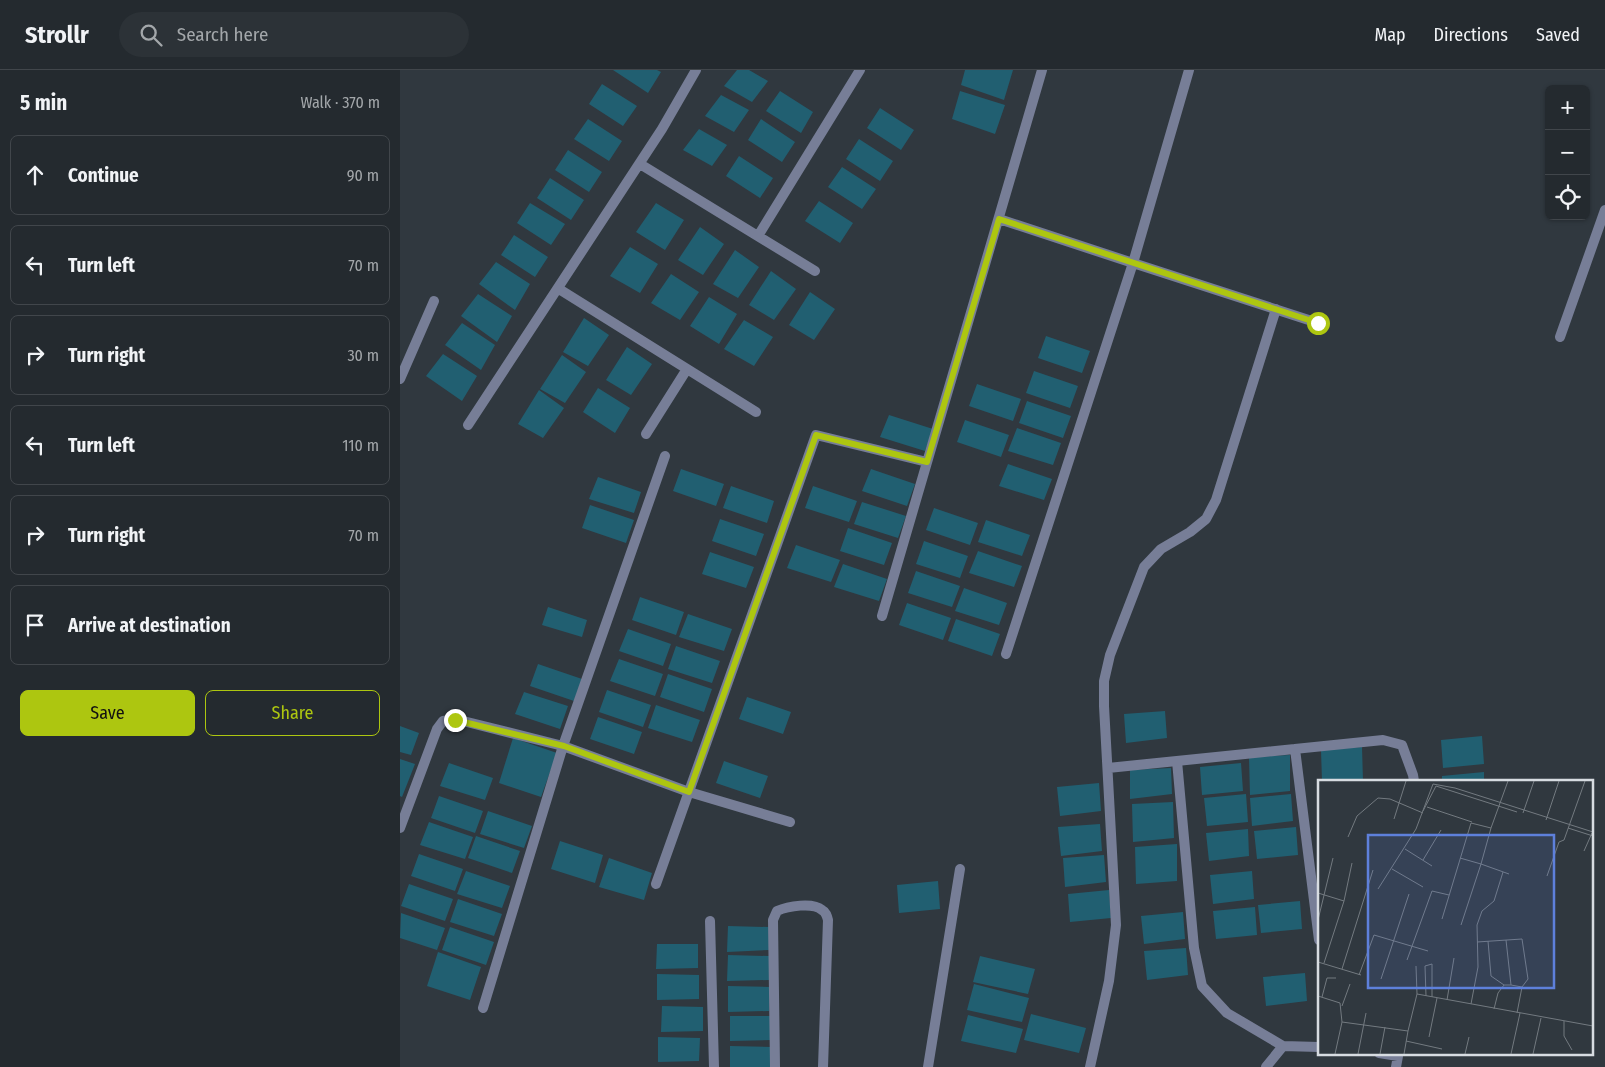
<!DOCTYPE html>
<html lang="en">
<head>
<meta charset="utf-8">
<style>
	:root { --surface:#242a2f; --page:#2c3237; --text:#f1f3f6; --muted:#a3a7aa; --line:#41464b; --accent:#adc610 }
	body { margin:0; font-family:"Fira Sans Condensed",sans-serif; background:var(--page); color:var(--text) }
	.controls { position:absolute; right:15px; top:15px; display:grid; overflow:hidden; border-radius:8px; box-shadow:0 1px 4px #0004 }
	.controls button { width:45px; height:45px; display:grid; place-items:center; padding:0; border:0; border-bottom:1px solid var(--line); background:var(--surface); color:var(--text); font:25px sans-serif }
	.stop { position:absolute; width:15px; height:15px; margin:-11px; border:4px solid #adc610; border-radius:50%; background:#fff }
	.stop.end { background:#adc610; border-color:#fff; box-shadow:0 1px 5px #0008 }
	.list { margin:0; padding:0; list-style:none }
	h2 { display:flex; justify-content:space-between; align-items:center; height:65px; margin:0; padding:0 20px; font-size:21px }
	h2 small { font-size:16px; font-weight:400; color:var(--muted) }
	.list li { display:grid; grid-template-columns:32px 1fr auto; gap:15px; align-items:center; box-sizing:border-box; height:80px; margin:0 10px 10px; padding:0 10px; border:1px solid var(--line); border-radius:8px }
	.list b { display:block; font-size:19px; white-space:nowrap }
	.list em { font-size:16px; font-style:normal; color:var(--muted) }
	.actions { display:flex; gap:10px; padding:15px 20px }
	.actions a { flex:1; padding:11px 0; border:1px solid var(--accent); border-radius:8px; text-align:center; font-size:18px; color:var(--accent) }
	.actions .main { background:var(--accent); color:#111 }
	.icon { flex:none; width:28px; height:28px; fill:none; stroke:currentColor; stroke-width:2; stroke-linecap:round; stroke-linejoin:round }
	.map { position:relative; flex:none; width:1205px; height:997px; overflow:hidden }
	header { display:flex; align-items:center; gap:30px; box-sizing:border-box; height:70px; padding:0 25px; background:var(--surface); border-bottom:1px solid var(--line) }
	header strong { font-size:24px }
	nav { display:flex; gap:28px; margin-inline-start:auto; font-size:18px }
	.search { width:350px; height:45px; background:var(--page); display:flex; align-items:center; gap:12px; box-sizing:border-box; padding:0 18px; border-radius:28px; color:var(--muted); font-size:19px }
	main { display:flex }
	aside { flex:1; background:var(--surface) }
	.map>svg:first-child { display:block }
	.building { fill:#215f71 }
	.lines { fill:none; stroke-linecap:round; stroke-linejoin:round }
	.street { stroke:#777e97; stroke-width:10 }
	.route { stroke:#adc610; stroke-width:6 }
	.inset-road { fill:none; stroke:#737a80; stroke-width:1 }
	.view { fill:#5e80db; fill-opacity:0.15; stroke:#5e80db; stroke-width:2.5 }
	.inset-edge { fill:none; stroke:#d7dce1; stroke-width:2.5 }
</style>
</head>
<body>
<header>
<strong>Strollr</strong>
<div class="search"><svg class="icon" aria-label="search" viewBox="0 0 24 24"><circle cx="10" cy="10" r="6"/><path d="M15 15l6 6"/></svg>Search here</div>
<nav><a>Map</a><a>Directions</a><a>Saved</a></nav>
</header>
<main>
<aside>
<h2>5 min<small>Walk · 370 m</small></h2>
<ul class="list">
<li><svg class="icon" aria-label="ahead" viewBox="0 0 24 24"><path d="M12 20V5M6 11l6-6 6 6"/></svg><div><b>Continue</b></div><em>90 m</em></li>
<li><svg class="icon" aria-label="left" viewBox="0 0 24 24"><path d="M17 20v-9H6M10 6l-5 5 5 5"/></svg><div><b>Turn left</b></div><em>70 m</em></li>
<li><svg class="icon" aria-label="right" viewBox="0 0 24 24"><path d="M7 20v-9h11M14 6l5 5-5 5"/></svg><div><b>Turn right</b></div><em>30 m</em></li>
<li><svg class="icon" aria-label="left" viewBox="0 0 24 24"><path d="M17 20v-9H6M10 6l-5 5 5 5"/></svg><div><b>Turn left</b></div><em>110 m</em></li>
<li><svg class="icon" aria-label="right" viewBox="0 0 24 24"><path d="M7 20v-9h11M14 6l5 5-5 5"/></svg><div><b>Turn right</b></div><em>70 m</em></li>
<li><svg class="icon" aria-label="arrive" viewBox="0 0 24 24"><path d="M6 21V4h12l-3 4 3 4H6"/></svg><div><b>Arrive at destination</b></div></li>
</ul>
<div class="actions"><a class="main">Save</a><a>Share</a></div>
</aside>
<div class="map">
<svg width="1205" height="997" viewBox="0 0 1205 997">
	<rect width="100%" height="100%" fill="#30383f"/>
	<path class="building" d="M 213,0 L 257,0 L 261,2 L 248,23 Z
		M 337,0 L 349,0 L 368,11 L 352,32 L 324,16 Z
		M 565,0 L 613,0 L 604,30 L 561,15 Z
		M 202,14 L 237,36 L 223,56 L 189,34 Z
		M 380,21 L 413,42 L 401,63 L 366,41 Z
		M 560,21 L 605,35 L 595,64 L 552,49 Z
		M 321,25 L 349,40 L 334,62 L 305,46 Z
		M 480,38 L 514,60 L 501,80 L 467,58 Z
		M 188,49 L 222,71 L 209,91 L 174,69 Z
		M 361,49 L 395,72 L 382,92 L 348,70 Z
		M 299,59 L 327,75 L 312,96 L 283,80 Z
		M 459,69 L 493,91 L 480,111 L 446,89 Z
		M 168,80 L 202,102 L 189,122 L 155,100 Z
		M 339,86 L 373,108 L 360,128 L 326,106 Z
		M 442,97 L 476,119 L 462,139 L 428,117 Z
		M 150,108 L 184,130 L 171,150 L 137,128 Z
		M 419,131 L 453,153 L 440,173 L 405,151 Z
		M 130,133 L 165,154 L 151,175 L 117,153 Z
		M 256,133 L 284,150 L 265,180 L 236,162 Z
		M 300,157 L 324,174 L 303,205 L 278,190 Z
		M 114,165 L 148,187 L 135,207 L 101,185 Z
		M 230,177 L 258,194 L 240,223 L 210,206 Z
		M 335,180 L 359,197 L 338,228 L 313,214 Z
		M 96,192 L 130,214 L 115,240 L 79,214 Z
		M 371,201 L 396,219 L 374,250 L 349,235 Z
		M 271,204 L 299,222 L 280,250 L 251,233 Z
		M 410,222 L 435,239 L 414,270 L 389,255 Z
		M 78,224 L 112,246 L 97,272 L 61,246 Z
		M 309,227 L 337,244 L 319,274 L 290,256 Z
		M 184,248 L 209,265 L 188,296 L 163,282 Z
		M 344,250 L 373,267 L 354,296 L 324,279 Z
		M 62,253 L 95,275 L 81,300 L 45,275 Z
		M 646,266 L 690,281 L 682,303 L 638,288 Z
		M 227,277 L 252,294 L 231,325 L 206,310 Z
		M 43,284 L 77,306 L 62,331 L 26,306 Z
		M 162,285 L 186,302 L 165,333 L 140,319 Z
		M 634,301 L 678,316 L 670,338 L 626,323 Z
		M 577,314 L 621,329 L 613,351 L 569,336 Z
		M 198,318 L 230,338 L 215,363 L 183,342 Z
		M 139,320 L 164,338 L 143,368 L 118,354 Z
		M 627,331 L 671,346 L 663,368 L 619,353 Z
		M 489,345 L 533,359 L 525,381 L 480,367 Z
		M 565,350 L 609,365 L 601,387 L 557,372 Z
		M 617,358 L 661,373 L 653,395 L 608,381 Z
		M 608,394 L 652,409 L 644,430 L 599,416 Z
		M 281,399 L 324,414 L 316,436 L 273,421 Z
		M 471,399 L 515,414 L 507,436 L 462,421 Z
		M 198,407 L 241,422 L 234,443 L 189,429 Z
		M 331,416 L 374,431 L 367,453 L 323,438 Z
		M 413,416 L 457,431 L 449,452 L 405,438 Z
		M 462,432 L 506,446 L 498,468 L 454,454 Z
		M 190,435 L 234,450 L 226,473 L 182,458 Z
		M 534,438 L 578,453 L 570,475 L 526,460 Z
		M 320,449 L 364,464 L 356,486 L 312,471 Z
		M 586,450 L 630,465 L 622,486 L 578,472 Z
		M 448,458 L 492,473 L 484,495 L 440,481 Z
		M 524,471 L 568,486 L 560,508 L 516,494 Z
		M 396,475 L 440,490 L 431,512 L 387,498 Z
		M 578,481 L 622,496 L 614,517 L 569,503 Z
		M 310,482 L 354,497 L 346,518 L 302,504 Z
		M 443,494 L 487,509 L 479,531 L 434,517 Z
		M 516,501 L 560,516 L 552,537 L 508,523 Z
		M 564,518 L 607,533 L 599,555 L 555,541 Z
		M 240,527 L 284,542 L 276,565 L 232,550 Z
		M 507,533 L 551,548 L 543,570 L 499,555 Z
		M 148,537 L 187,550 L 182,567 L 142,555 Z
		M 288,544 L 332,559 L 324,581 L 279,567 Z
		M 556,549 L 600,564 L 592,586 L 548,571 Z
		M 228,559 L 271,574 L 263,596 L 219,581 Z
		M 276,576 L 320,591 L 312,613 L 268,599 Z
		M 219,589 L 263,604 L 255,626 L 210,611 Z
		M 138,594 L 182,609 L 174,631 L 130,616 Z
		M 268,604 L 312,619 L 304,642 L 260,627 Z
		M 207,620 L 251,635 L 243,657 L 199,642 Z
		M 124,622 L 168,636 L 160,659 L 115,644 Z
		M 347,627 L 391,642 L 383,664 L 339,649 Z
		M 256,635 L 300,650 L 292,672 L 248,658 Z
		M 765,641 L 767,668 L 726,673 L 724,644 Z
		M 198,647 L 242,662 L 234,684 L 190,669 Z
		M 0,656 L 19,663 L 11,685 L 0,682 Z
		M 1082,666 L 1084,694 L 1043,698 L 1041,670 Z
		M 113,668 L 157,683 L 141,727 L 99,713 Z
		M 962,677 L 963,711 L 922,711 L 921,680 Z
		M 890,685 L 890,721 L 850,725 L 849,687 Z
		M 0,689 L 15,694 L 2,727 L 0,726 Z
		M 324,691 L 368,706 L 360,728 L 316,713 Z
		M 49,693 L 93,708 L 85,730 L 40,716 Z
		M 841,693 L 843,721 L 802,725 L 800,697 Z
		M 771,698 L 772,724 L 730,729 L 730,700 Z
		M 1084,702 L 1084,711 L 1042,711 L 1042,706 Z
		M 699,713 L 701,741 L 660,746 L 657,717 Z
		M 846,724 L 848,752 L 807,756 L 804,728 Z
		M 891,724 L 893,751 L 852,756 L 850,728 Z
		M 39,726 L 83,741 L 75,763 L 31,748 Z
		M 773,732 L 774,768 L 733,772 L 732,734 Z
		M 88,741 L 132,756 L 124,778 L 80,764 Z
		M 29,752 L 73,767 L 65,789 L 20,775 Z
		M 700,754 L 702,781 L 661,786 L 658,757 Z
		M 896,757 L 898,785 L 857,789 L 854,761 Z
		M 848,759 L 849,786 L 809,791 L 806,763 Z
		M 76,766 L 120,781 L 112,803 L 68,788 Z
		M 160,771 L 203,785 L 195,813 L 151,799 Z
		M 777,774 L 777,811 L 736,814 L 735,777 Z
		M 19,784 L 63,799 L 55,821 L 11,806 Z
		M 704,785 L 706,812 L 665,817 L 663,788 Z
		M 209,788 L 252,803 L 244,830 L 199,817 Z
		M 66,801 L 110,816 L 102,838 L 57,824 Z
		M 852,801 L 854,829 L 813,834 L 810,805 Z
		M 538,811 L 540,839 L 499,843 L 497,815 Z
		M 9,814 L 53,829 L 45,851 L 1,836 Z
		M 709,820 L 711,848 L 670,852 L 668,824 Z
		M 58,829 L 102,844 L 94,866 L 50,852 Z
		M 900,831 L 902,859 L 861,863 L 858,835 Z
		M 855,837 L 857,865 L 816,869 L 813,841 Z
		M 783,842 L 785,869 L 744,874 L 741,846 Z
		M 1,843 L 45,858 L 37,880 L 0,868 Z
		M 328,856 L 369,857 L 369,880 L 327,882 Z
		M 50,857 L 94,872 L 86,895 L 42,880 Z
		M 257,874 L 298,874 L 298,898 L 256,899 Z
		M 786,878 L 788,905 L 747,910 L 744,881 Z
		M 38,882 L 81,897 L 70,930 L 27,916 Z
		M 328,885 L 369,886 L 369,910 L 327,911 Z
		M 580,886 L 635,899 L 628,924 L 573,912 Z
		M 905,903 L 907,931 L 866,936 L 863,907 Z
		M 257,904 L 299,905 L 299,929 L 257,930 Z
		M 574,914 L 629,928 L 622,952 L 567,940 Z
		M 328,916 L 370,917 L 369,941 L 328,942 Z
		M 262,936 L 303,937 L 303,961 L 261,962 Z
		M 631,944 L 686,958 L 679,983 L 624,970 Z
		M 568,945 L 623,959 L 616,983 L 561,971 Z
		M 330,946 L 372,946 L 371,970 L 330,971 Z
		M 258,967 L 300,968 L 299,991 L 258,992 Z
		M 330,976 L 372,977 L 371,997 L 330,997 Z"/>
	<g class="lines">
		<path class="street" d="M 789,0 L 733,193 L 918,253
			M 240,94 L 415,201
			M 599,149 L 733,193 L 606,584
			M 358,166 L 460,0
			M 159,219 L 356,342
			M 1160,267 L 1205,140
			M 0,309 L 34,231
			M 68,355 L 262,59 L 296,0
			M 246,364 L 287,299
			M 482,546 L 642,0
			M 895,679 L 919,870
			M 777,691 L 794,878 L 802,916 L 827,943 L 883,976
			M 708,698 L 983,670 L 1002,675 L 1013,705 L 1014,711
			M 0,758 L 37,659 L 43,651 L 55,649 L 163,676 L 289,722 L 390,752
			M 256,814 L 416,365 L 527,392
			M 310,851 L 314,997
			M 83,938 L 163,676 L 265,386
			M 979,983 L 998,986 L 996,997
			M 375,997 L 373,850 L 377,841 C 388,836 413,832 422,840 C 426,842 427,846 428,850 L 423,997
			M 528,997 L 560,799
			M 690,997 L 709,911 L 716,855 L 704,636 L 704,611 L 710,585 L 744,497 L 761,479 L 790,462 L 806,449 L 816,430 L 876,239
			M 866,997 L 883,976 L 919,977"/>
	</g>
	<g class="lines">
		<path class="route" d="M 55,650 L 164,676 L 289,722 L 416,365 L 527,392 L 599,149 L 918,253"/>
	</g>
	<g transform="translate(918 710)">
		<rect width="275" height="275" fill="#30383f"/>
		<path class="inset-road" d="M 109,27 L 154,42M 105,31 L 118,6 L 199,32M 205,33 L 216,1M 76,39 L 88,1M 228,40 L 241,1M 173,48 L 163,84 L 191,94M 250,48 L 275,56M 30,57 L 39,36 L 60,18 L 72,19 L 105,33M 87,69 L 114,86M 266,71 L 274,53M 142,78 L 163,84 L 143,145M 105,80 L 123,50M 74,89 L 105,107M 229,96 L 241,62 L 246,60 L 267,1M 60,109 L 98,49 L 115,4 L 137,8 L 275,52M 0,113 L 26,121M 124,139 L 153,43 L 173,48 L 190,1M 0,140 L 15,78M 170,161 L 173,196 L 186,205M 159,162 L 204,159 L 210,199 L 204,207M 89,180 L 114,111 L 131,115M 0,182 L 43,195M 6,183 L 26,121 L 34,83M 24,189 L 55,90M 41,195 L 56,155 L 110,171M 63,199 L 91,114M 193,205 L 204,207 L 199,233M 99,214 L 275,246M 0,216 L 22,223 L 24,242 L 90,251 L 99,214 L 98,186M 108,216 L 107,186 L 114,184 L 114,217M 4,217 L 9,198 L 18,198M 129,220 L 136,178M 153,224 L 160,187 L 159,145 L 164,131 L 176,121 L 185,92M 24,226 L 32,204M 176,229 L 180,213 L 186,205 L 193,205 L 188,160M 246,241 L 246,256 L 254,270M 111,257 L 119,218M 88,261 L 124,269M 17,274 L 24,242M 40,274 L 48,233M 62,274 L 67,247M 86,274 L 90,251M 147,274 L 151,257M 193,274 L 202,233M 215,274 L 223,238"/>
		<path class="view" d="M 50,55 L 236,55 L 236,208 L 50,208 Z"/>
		<rect width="275" height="275" class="inset-edge"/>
	</g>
</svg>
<div class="controls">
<button>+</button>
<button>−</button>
<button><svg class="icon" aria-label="locate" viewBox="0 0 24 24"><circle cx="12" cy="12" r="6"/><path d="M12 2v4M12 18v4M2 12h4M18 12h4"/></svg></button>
</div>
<div class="stop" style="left:918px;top:253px"></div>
<div class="stop end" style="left:55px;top:650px"></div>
</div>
</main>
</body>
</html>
